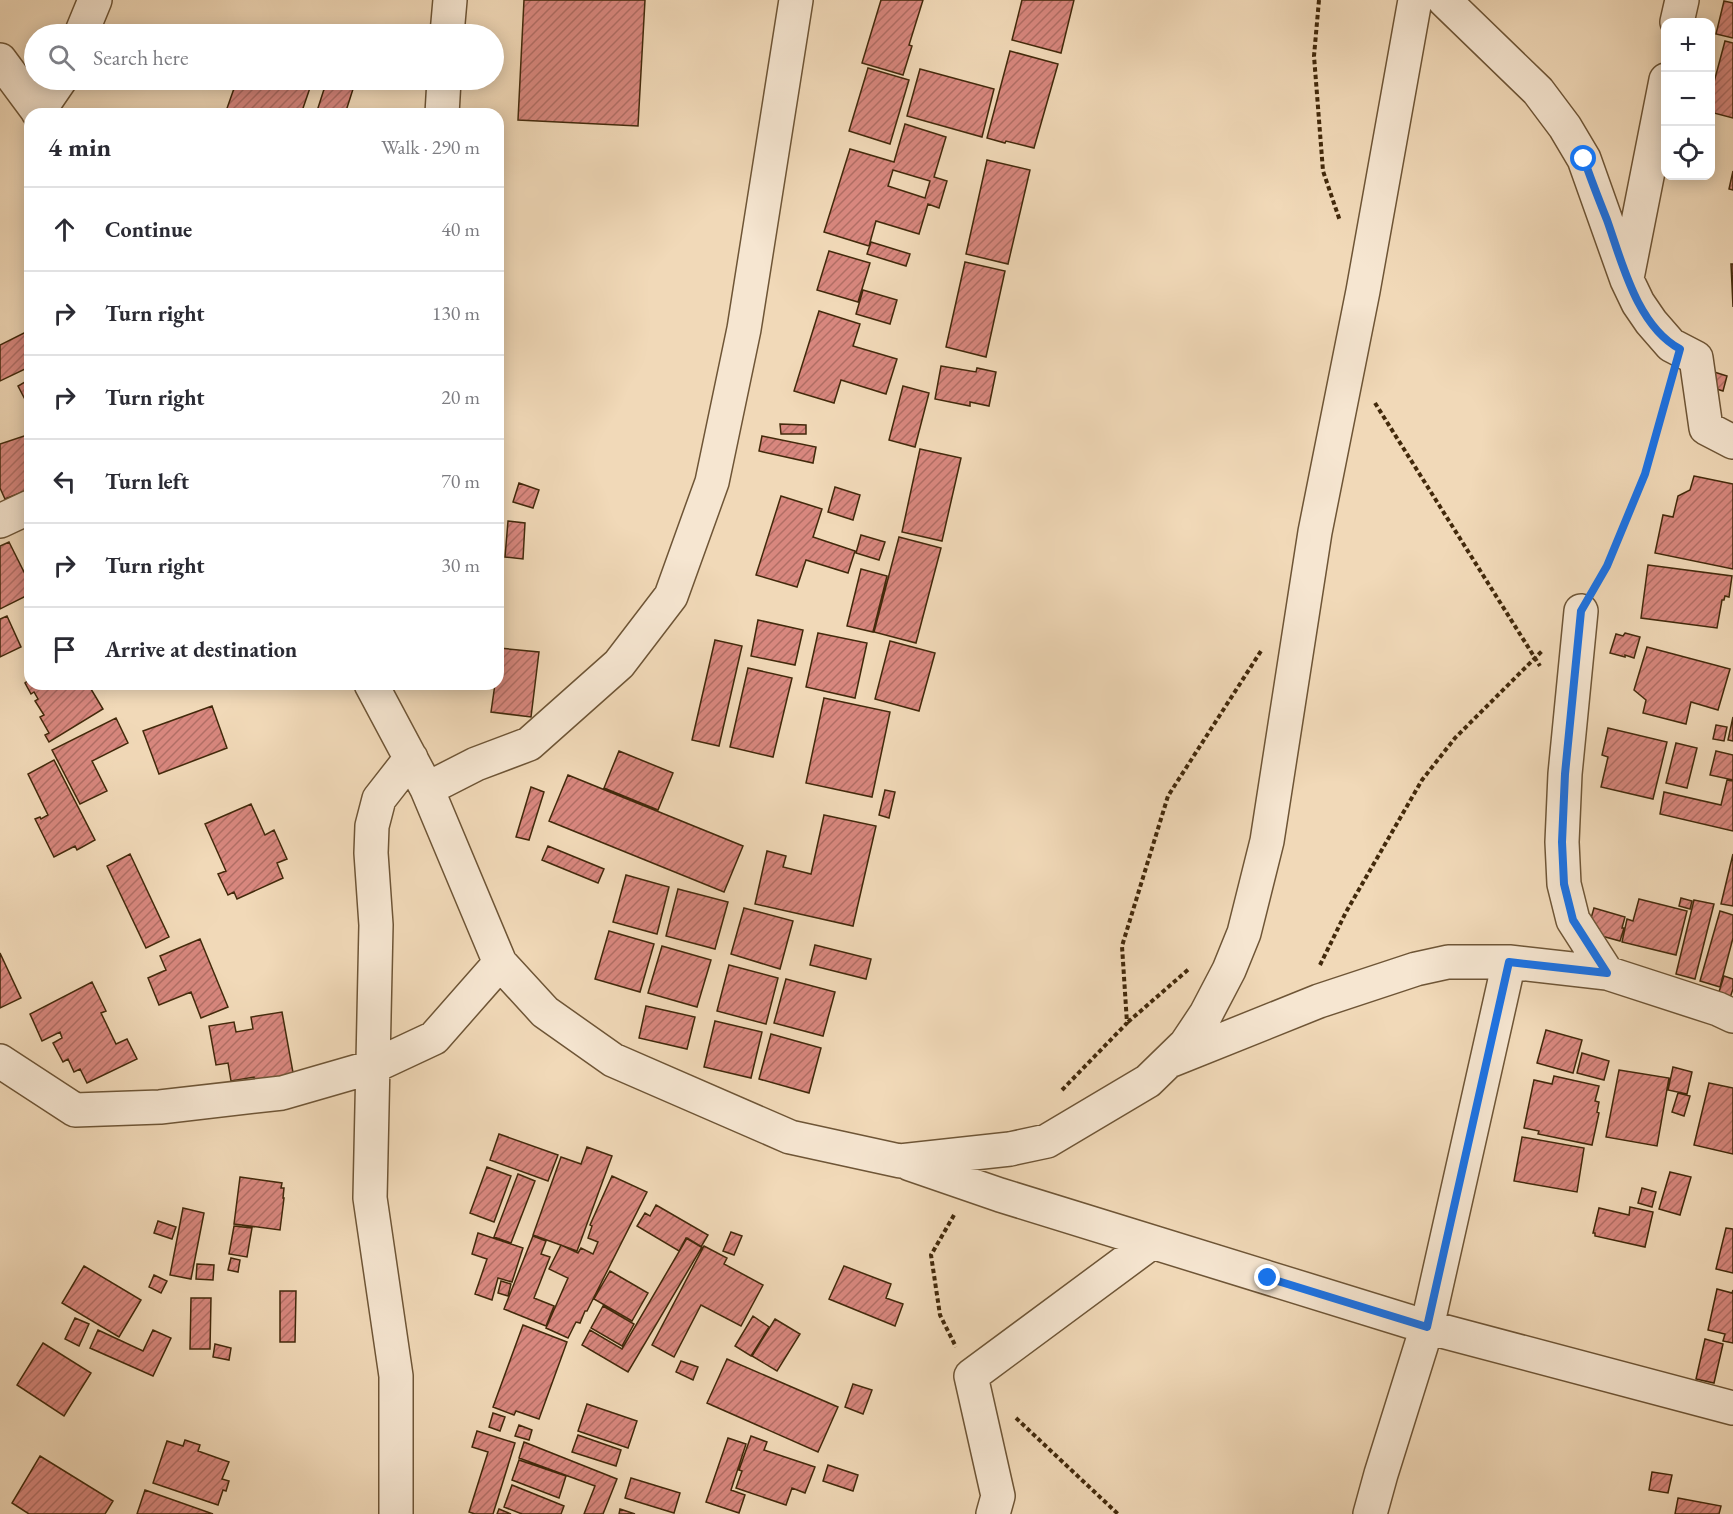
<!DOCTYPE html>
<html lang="en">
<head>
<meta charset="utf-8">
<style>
	:root { --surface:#fff; --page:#f2f2f3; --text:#2b2b33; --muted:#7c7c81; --line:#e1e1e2 }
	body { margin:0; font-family:"EB Garamond",serif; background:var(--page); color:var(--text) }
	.controls { position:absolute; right:18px; top:18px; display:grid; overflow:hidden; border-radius:12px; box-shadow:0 3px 15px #0003 }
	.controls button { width:54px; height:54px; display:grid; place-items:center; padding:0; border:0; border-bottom:2px solid var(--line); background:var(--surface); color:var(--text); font:30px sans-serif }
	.stop { position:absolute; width:18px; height:18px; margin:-14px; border:4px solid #1a73e8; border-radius:50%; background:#fff }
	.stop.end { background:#1a73e8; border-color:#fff; box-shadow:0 2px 6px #0008 }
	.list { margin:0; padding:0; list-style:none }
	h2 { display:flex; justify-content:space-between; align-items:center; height:78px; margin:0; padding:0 24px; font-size:26px }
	h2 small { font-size:20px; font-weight:400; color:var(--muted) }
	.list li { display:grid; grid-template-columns:39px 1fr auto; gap:18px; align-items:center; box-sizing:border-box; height:84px; padding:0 24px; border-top:2px solid var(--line) }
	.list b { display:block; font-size:22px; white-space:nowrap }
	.list em { font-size:20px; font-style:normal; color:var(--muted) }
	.icon { flex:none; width:33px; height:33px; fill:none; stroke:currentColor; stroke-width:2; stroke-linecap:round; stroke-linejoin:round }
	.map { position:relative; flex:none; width:1733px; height:1514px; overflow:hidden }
	.search { position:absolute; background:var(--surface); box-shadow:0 3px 15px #0003; left:24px; top:24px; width:480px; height:66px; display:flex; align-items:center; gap:15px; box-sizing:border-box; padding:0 21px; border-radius:33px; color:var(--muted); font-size:22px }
	.panel { position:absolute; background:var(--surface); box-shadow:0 3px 15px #0003; left:24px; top:108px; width:480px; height:582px; border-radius:18px }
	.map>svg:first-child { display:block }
	.building { fill:url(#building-hatch); stroke:#42290b; stroke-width:1.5; fill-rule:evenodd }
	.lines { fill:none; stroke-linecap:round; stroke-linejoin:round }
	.minor-casing { stroke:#6e5536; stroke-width:36 }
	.path { stroke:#42290b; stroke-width:4; stroke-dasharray:4.5 3; stroke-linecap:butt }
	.minor { stroke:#f6e6d1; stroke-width:33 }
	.route { stroke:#1a73e8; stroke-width:8 }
</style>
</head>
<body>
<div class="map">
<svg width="1733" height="1514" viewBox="0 0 1733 1514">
	<defs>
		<pattern id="building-hatch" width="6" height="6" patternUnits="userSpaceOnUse" patternTransform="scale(1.5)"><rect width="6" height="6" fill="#d8877e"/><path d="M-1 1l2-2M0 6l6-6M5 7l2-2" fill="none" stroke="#b16e65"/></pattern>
	</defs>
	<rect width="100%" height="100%" fill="#f1d9b8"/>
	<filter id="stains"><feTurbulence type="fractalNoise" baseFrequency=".00333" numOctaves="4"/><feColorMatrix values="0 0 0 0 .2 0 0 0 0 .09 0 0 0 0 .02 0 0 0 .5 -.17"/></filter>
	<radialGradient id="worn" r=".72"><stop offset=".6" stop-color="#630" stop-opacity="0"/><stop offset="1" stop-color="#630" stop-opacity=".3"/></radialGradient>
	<path class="building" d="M 524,0 L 645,0 L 638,126 L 518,120 Z
		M 881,0 L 923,0 L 909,45 L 912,46 L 903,75 L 862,63 Z
		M 1022,0 L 1074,0 L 1061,53 L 1012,40 Z
		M 1724,1 L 1733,3 L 1733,38 L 1716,34 Z
		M 1725,41 L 1733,43 L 1733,118 L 1710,112 L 1710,97 Z
		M 1010,51 L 1058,64 L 1034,148 L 1006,141 L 1005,143 L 987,138 Z
		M 868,68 L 909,80 L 890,144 L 849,131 Z
		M 920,69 L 994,89 L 982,137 L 907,116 Z
		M 237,80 L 305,80 L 312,82 L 301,114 L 225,114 Z
		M 327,80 L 333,80 L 354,86 L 345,114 L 326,114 L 317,111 Z
		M 905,124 L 946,137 L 934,177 L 947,181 L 939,208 L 928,204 L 919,234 L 876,221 L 869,246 L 824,232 L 850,149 L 894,162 ZM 893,170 L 930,181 L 925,198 L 888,186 Z
		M 987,160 L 1030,170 L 1008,264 L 966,254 Z
		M 1733,171 L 1733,190 L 1729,189 Z
		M 871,242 L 910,254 L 906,266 L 867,254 Z
		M 829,251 L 870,263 L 858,302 L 817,290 Z
		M 965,262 L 1005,271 L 986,357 L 946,347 Z
		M 1731,264 L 1733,264 L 1733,307 Z
		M 863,290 L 897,300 L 890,324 L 856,314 Z
		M 819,311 L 860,324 L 853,346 L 897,359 L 886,394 L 841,380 L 834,403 L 794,391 Z
		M 30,330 L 30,375 L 27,368 L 0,381 L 0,345 Z
		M 941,366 L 976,372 L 977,368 L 996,372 L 989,406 L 970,402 L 970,406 L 935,399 Z
		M 1711,371 L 1727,376 L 1723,391 L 1707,386 Z
		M 30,379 L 30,409 L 18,386 Z
		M 903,386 L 929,393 L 915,447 L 889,440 Z
		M 780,424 L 806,425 L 806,434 L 781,434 Z
		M 30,434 L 30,489 L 5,499 L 0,488 L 0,444 Z
		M 762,436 L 816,447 L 813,463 L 759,451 Z
		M 920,449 L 961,458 L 942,541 L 902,532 Z
		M 1694,476 L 1733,484 L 1733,569 L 1655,553 L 1663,515 L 1673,517 L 1678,496 L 1690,490 Z
		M 519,483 L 539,490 L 533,508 L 513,502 Z
		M 835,487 L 860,495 L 853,520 L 828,512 Z
		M 781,496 L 822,509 L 813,537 L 855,551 L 848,573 L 806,560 L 797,587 L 756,575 Z
		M 508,521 L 525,523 L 523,559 L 505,557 Z
		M 861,535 L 885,542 L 879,560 L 856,553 Z
		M 899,537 L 941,548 L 916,643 L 874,632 Z
		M 9,542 L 30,584 L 30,594 L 0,609 L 0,546 Z
		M 1648,565 L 1732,576 L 1729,597 L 1725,596 L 1724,600 L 1722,600 L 1717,628 L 1641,618 Z
		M 861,569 L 887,576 L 873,632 L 847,626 Z
		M 7,616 L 21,647 L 0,657 L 0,619 Z
		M 758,620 L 803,630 L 795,665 L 751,656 Z
		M 818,633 L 867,643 L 855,698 L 806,687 Z
		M 1625,633 L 1640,637 L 1634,658 L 1625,655 L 1625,657 L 1610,653 L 1616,634 L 1623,636 Z
		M 715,640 L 742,646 L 719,746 L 692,740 Z
		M 890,641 L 935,653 L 919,711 L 875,699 Z
		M 1647,647 L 1730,669 L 1718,710 L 1691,702 L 1686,724 L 1643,713 L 1646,700 L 1634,690 Z
		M 499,648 L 539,652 L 531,717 L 491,712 L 495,684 L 498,684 Z
		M 748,668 L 792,678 L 773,757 L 730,747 Z
		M 30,679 L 30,684 L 88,684 L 103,709 L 49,742 L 45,735 L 49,733 L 40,717 L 44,715 L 35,701 L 38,699 L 34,692 L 31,694 L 25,683 Z
		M 824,698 L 890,712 L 872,797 L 806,783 Z
		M 212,706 L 227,748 L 159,774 L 143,731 Z
		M 1733,717 L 1733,741 L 1728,740 Z
		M 116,718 L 128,743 L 92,761 L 107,791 L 80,804 L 52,750 Z
		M 1716,725 L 1727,727 L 1724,741 L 1713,739 Z
		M 1608,728 L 1667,742 L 1653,799 L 1601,787 L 1608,757 L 1602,755 Z
		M 1676,743 L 1697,748 L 1687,788 L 1666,783 Z
		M 619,751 L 673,773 L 658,810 L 604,788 Z
		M 1716,751 L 1733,755 L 1733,780 L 1710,775 Z
		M 54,760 L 95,840 L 77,850 L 75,846 L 54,857 L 35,819 L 40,817 L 41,819 L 48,815 L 28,774 Z
		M 568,775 L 743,846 L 724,892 L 549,821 Z
		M 1727,780 L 1733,781 L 1733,831 L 1660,814 L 1664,792 L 1721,805 Z
		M 531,787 L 544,792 L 529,840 L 516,837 Z
		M 885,790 L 895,792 L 889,818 L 879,815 Z
		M 251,804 L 265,835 L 274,830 L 287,859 L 277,863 L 283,878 L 237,899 L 234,892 L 228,895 L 218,874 L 226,871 L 205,824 Z
		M 824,815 L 876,826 L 853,926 L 755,904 L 767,851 L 786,856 L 783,867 L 811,874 Z
		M 548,846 L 604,869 L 598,883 L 542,860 Z
		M 130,854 L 169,937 L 146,948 L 107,866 Z
		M 1733,854 L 1733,906 L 1721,904 Z
		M 626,875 L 669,887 L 657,934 L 613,922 Z
		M 678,889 L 728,902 L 715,949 L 666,936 Z
		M 1681,898 L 1692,901 L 1690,909 L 1679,906 Z
		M 1639,899 L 1687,911 L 1676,955 L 1622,942 L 1627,919 L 1633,921 Z
		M 1694,900 L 1714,904 L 1695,979 L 1676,974 Z
		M 744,908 L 793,921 L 780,969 L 731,954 Z
		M 1594,908 L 1625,917 L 1622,928 L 1624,928 L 1620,941 L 1587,932 Z
		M 1720,911 L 1733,915 L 1733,938 L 1720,987 L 1700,981 Z
		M 609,931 L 654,944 L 640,992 L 595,979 Z
		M 200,939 L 228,1007 L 201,1018 L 191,992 L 159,1005 L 148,978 L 166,970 L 160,956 Z
		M 815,945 L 871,959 L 866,979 L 810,965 Z
		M 662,946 L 711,960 L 697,1007 L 648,993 Z
		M 0,953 L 21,998 L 0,1008 Z
		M 729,965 L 778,978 L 766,1024 L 717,1011 Z
		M 1724,976 L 1733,979 L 1733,989 L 1730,998 L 1718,995 Z
		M 786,979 L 835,992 L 823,1036 L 774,1023 Z
		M 92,982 L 106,1011 L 101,1013 L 116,1044 L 127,1039 L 137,1059 L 87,1083 L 80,1069 L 74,1072 L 68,1059 L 63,1062 L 53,1043 L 62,1038 L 60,1032 L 42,1041 L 30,1014 Z
		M 646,1006 L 695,1017 L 687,1049 L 639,1038 Z
		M 282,1012 L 294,1078 L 255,1085 L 254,1077 L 231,1081 L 228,1063 L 216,1065 L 209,1026 L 234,1022 L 236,1032 L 253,1029 L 251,1017 Z
		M 715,1021 L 762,1032 L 751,1078 L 704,1067 Z
		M 1546,1030 L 1582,1040 L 1573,1073 L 1537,1063 Z
		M 771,1034 L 821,1048 L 809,1093 L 759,1079 Z
		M 1582,1053 L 1609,1061 L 1604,1080 L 1577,1073 Z
		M 1673,1067 L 1692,1072 L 1687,1094 L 1668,1090 Z
		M 1619,1070 L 1669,1078 L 1657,1146 L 1606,1137 Z
		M 1554,1076 L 1599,1086 L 1595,1101 L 1599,1102 L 1597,1112 L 1599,1113 L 1592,1145 L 1538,1134 L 1539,1131 L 1524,1128 L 1534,1080 L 1552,1084 Z
		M 1709,1083 L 1733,1088 L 1733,1154 L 1694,1145 Z
		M 1678,1093 L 1690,1096 L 1684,1116 L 1672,1112 Z
		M 499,1134 L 558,1155 L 548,1181 L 490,1160 Z
		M 1522,1137 L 1584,1148 L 1577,1192 L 1514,1181 Z
		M 587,1147 L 612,1156 L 577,1251 L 533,1235 L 561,1157 L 581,1164 Z
		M 487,1167 L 511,1176 L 494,1222 L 470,1213 Z
		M 1670,1172 L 1691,1177 L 1680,1215 L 1659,1209 Z
		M 518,1174 L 535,1181 L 511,1243 L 494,1237 Z
		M 612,1176 L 647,1192 L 587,1311 L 585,1311 L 580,1323 L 576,1322 L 568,1338 L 546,1328 L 568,1278 L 549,1269 L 561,1245 L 578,1253 L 581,1248 L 593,1254 L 598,1242 L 588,1238 L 592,1226 L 590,1225 Z
		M 240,1177 L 282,1183 L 281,1188 L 284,1188 L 283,1198 L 284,1198 L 280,1230 L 234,1224 Z
		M 1642,1188 L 1656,1192 L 1652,1207 L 1638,1203 Z
		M 656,1205 L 708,1235 L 701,1247 L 686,1238 L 679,1251 L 637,1226 L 645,1213 L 650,1216 Z
		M 1630,1207 L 1653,1212 L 1645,1247 L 1595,1236 L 1595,1233 L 1593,1233 L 1599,1208 L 1629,1215 Z
		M 183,1208 L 204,1213 L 191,1279 L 170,1275 Z
		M 158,1221 L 176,1227 L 172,1239 L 154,1233 Z
		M 234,1226 L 252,1228 L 247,1257 L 229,1254 Z
		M 1726,1228 L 1733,1229 L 1733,1273 L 1716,1269 Z
		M 731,1232 L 742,1236 L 734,1255 L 723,1251 Z
		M 478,1233 L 523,1248 L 512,1282 L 498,1278 L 492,1300 L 475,1294 L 487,1259 L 472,1254 Z
		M 533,1236 L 546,1241 L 541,1254 L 550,1257 L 534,1298 L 554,1306 L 546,1326 L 504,1309 Z
		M 687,1238 L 702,1247 L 628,1372 L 582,1345 L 590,1330 L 622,1349 Z
		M 704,1246 L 727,1258 L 724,1264 L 763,1285 L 741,1326 L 701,1305 L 674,1357 L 652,1345 Z
		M 231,1258 L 240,1260 L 238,1272 L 228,1270 Z
		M 197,1264 L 214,1265 L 213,1280 L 196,1279 Z
		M 84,1266 L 141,1300 L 119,1337 L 62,1303 Z
		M 844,1266 L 891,1284 L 886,1298 L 903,1304 L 895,1326 L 829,1299 Z
		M 610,1271 L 648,1293 L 632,1321 L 594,1299 Z
		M 154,1275 L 167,1281 L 161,1293 L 149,1287 Z
		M 501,1281 L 511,1284 L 508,1296 L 498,1293 Z
		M 1717,1289 L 1732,1293 L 1733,1290 L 1733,1343 L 1723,1341 L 1725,1334 L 1708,1330 Z
		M 280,1291 L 296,1291 L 295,1342 L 280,1342 Z
		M 191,1298 L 211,1298 L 210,1349 L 190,1349 Z
		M 603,1306 L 634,1324 L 622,1346 L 591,1328 Z
		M 753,1316 L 769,1327 L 751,1356 L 735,1346 Z
		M 75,1318 L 89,1324 L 79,1346 L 65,1339 Z
		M 775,1319 L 800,1334 L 777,1371 L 752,1356 Z
		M 523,1325 L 567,1342 L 539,1419 L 516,1411 L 514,1415 L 493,1407 Z
		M 98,1330 L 143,1351 L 153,1330 L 171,1338 L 153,1376 L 90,1348 Z
		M 1705,1339 L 1723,1344 L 1714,1383 L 1696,1379 Z
		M 43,1343 L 91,1373 L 64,1416 L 17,1385 Z
		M 215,1344 L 231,1348 L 229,1360 L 213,1357 Z
		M 727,1359 L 838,1407 L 818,1452 L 707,1403 Z
		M 681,1361 L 698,1367 L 693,1380 L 676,1372 Z
		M 853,1384 L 872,1390 L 863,1414 L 845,1407 Z
		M 587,1404 L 637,1421 L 628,1448 L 578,1431 Z
		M 493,1413 L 505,1417 L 500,1431 L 489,1427 Z
		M 519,1425 L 532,1430 L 529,1440 L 515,1436 Z
		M 477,1431 L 515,1443 L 493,1514 L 475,1514 L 469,1512 L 488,1452 L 472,1447 Z
		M 578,1435 L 621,1450 L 616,1466 L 572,1452 Z
		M 751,1436 L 767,1442 L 764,1450 L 815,1467 L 805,1493 L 792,1488 L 786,1505 L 736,1488 L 742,1471 L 739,1470 Z
		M 728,1438 L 746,1444 L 731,1490 L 745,1495 L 739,1513 L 706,1502 Z
		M 185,1440 L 200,1445 L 198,1451 L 229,1462 L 222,1479 L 229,1481 L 226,1491 L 223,1490 L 218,1505 L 153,1483 L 167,1441 L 183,1446 Z
		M 524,1442 L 617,1479 L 603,1514 L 584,1514 L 595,1486 L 519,1458 Z
		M 40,1456 L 113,1501 L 105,1514 L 29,1514 L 12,1503 Z
		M 519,1460 L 566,1476 L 559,1498 L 512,1480 Z
		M 828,1465 L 858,1475 L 853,1491 L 823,1481 Z
		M 1652,1472 L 1672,1475 L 1668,1493 L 1649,1490 Z
		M 631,1478 L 680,1493 L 674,1513 L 625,1498 Z
		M 512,1485 L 564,1506 L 561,1514 L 522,1514 L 504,1507 Z
		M 145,1490 L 213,1514 L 137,1514 Z
		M 1678,1498 L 1721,1506 L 1719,1514 L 1675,1514 Z
		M 499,1509 L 511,1514 L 497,1514 Z
		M 620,1509 L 635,1514 L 619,1514 Z"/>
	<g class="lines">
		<g class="minor-casing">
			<path id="minor" d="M 1444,0 L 1538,91 L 1565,127 L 1584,159 L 1627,280 L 1638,303 L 1651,322 L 1671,345 L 1696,358 L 1706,428 L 1733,442
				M 1677,22 L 1682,0
				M 81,34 L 95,0
				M 447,34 L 450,0
				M 0,60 L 40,114
				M 38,112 L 60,80
				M 442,114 L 444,80
				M 1627,278 L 1666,80
				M 0,521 L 30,507
				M 1581,611 L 1565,774 L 1562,842 L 1564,884 L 1573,920 L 1607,973
				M 371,684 L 427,789 L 500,963 L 545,1012 L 613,1060 L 790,1137 L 900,1161 L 1010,1149 L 1047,1141 L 1148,1081 L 1186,1044 L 1206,1014 L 1229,970 L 1244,933 L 1267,841 L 1315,532 L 1363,291 L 1415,0
				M 427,789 L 476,764 L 529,744 L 619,664 L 671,596 L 712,482 L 744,329 L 796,0
				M 1172,1060 L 1319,1001 L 1416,969 L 1448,962 L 1509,962 L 1607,973 L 1718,1009 L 1733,1016
				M 0,1061 L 75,1110 L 160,1107 L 282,1093 L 372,1067 L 434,1038 L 500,963
				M 910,1164 L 1000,1195 L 1427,1327 L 1733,1408
				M 396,1514 L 396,1376 L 370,1198 L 376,925 L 371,853 L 372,826 L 379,799 L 411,758
				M 993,1514 L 998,1496 L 971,1376 L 1152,1242
				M 1370,1514 L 1381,1474 L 1427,1327 L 1509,962"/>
		</g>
		<path class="path" d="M 1319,0 L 1314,56 L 1323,171 L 1340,221
			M 1375,403 L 1540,666
			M 1598,583 C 1630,524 1648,463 1666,399
			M 1320,965 L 1346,912 L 1422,780 L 1455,738 L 1542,651
			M 1128,1022 L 1190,968
			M 1062,1090 L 1127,1023 L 1122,946 L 1168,796 L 1261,651
			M 954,1215 L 931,1255 L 940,1315 L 956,1347
			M 1016,1418 L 1118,1514"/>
		<use href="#minor" class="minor"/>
	</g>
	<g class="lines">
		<path class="route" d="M 1268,1278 L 1427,1327 L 1509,962 L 1607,973 L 1573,920 L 1564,884 L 1562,842 L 1565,774 L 1581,611 L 1607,566 L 1645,474 L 1680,349 C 1637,326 1622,262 1607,220 C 1599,200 1591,180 1584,159"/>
	</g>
	<rect width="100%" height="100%" filter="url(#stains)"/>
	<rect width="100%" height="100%" fill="url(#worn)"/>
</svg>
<div class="controls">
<button>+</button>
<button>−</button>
<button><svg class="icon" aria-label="locate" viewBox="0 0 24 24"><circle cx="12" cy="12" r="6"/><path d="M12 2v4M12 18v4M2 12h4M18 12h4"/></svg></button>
</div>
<div class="stop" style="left:1584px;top:159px"></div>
<div class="stop end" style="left:1268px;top:1278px"></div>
<div class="search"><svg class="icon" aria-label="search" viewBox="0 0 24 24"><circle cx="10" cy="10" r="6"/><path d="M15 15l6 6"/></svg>Search here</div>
<section class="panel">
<h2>4 min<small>Walk · 290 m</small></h2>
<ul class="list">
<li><svg class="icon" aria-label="ahead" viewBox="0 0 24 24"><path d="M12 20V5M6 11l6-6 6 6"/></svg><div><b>Continue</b></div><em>40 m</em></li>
<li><svg class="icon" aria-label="right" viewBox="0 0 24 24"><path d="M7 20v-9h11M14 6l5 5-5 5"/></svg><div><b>Turn right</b></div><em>130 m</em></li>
<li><svg class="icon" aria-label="right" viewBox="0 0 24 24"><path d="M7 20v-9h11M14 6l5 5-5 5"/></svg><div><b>Turn right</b></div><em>20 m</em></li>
<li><svg class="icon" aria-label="left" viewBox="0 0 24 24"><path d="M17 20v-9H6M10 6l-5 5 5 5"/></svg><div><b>Turn left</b></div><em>70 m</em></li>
<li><svg class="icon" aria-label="right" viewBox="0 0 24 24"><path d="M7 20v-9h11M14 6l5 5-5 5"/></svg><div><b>Turn right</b></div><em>30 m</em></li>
<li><svg class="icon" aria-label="arrive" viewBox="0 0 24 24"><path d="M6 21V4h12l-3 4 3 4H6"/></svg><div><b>Arrive at destination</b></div></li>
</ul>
</section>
</div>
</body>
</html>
